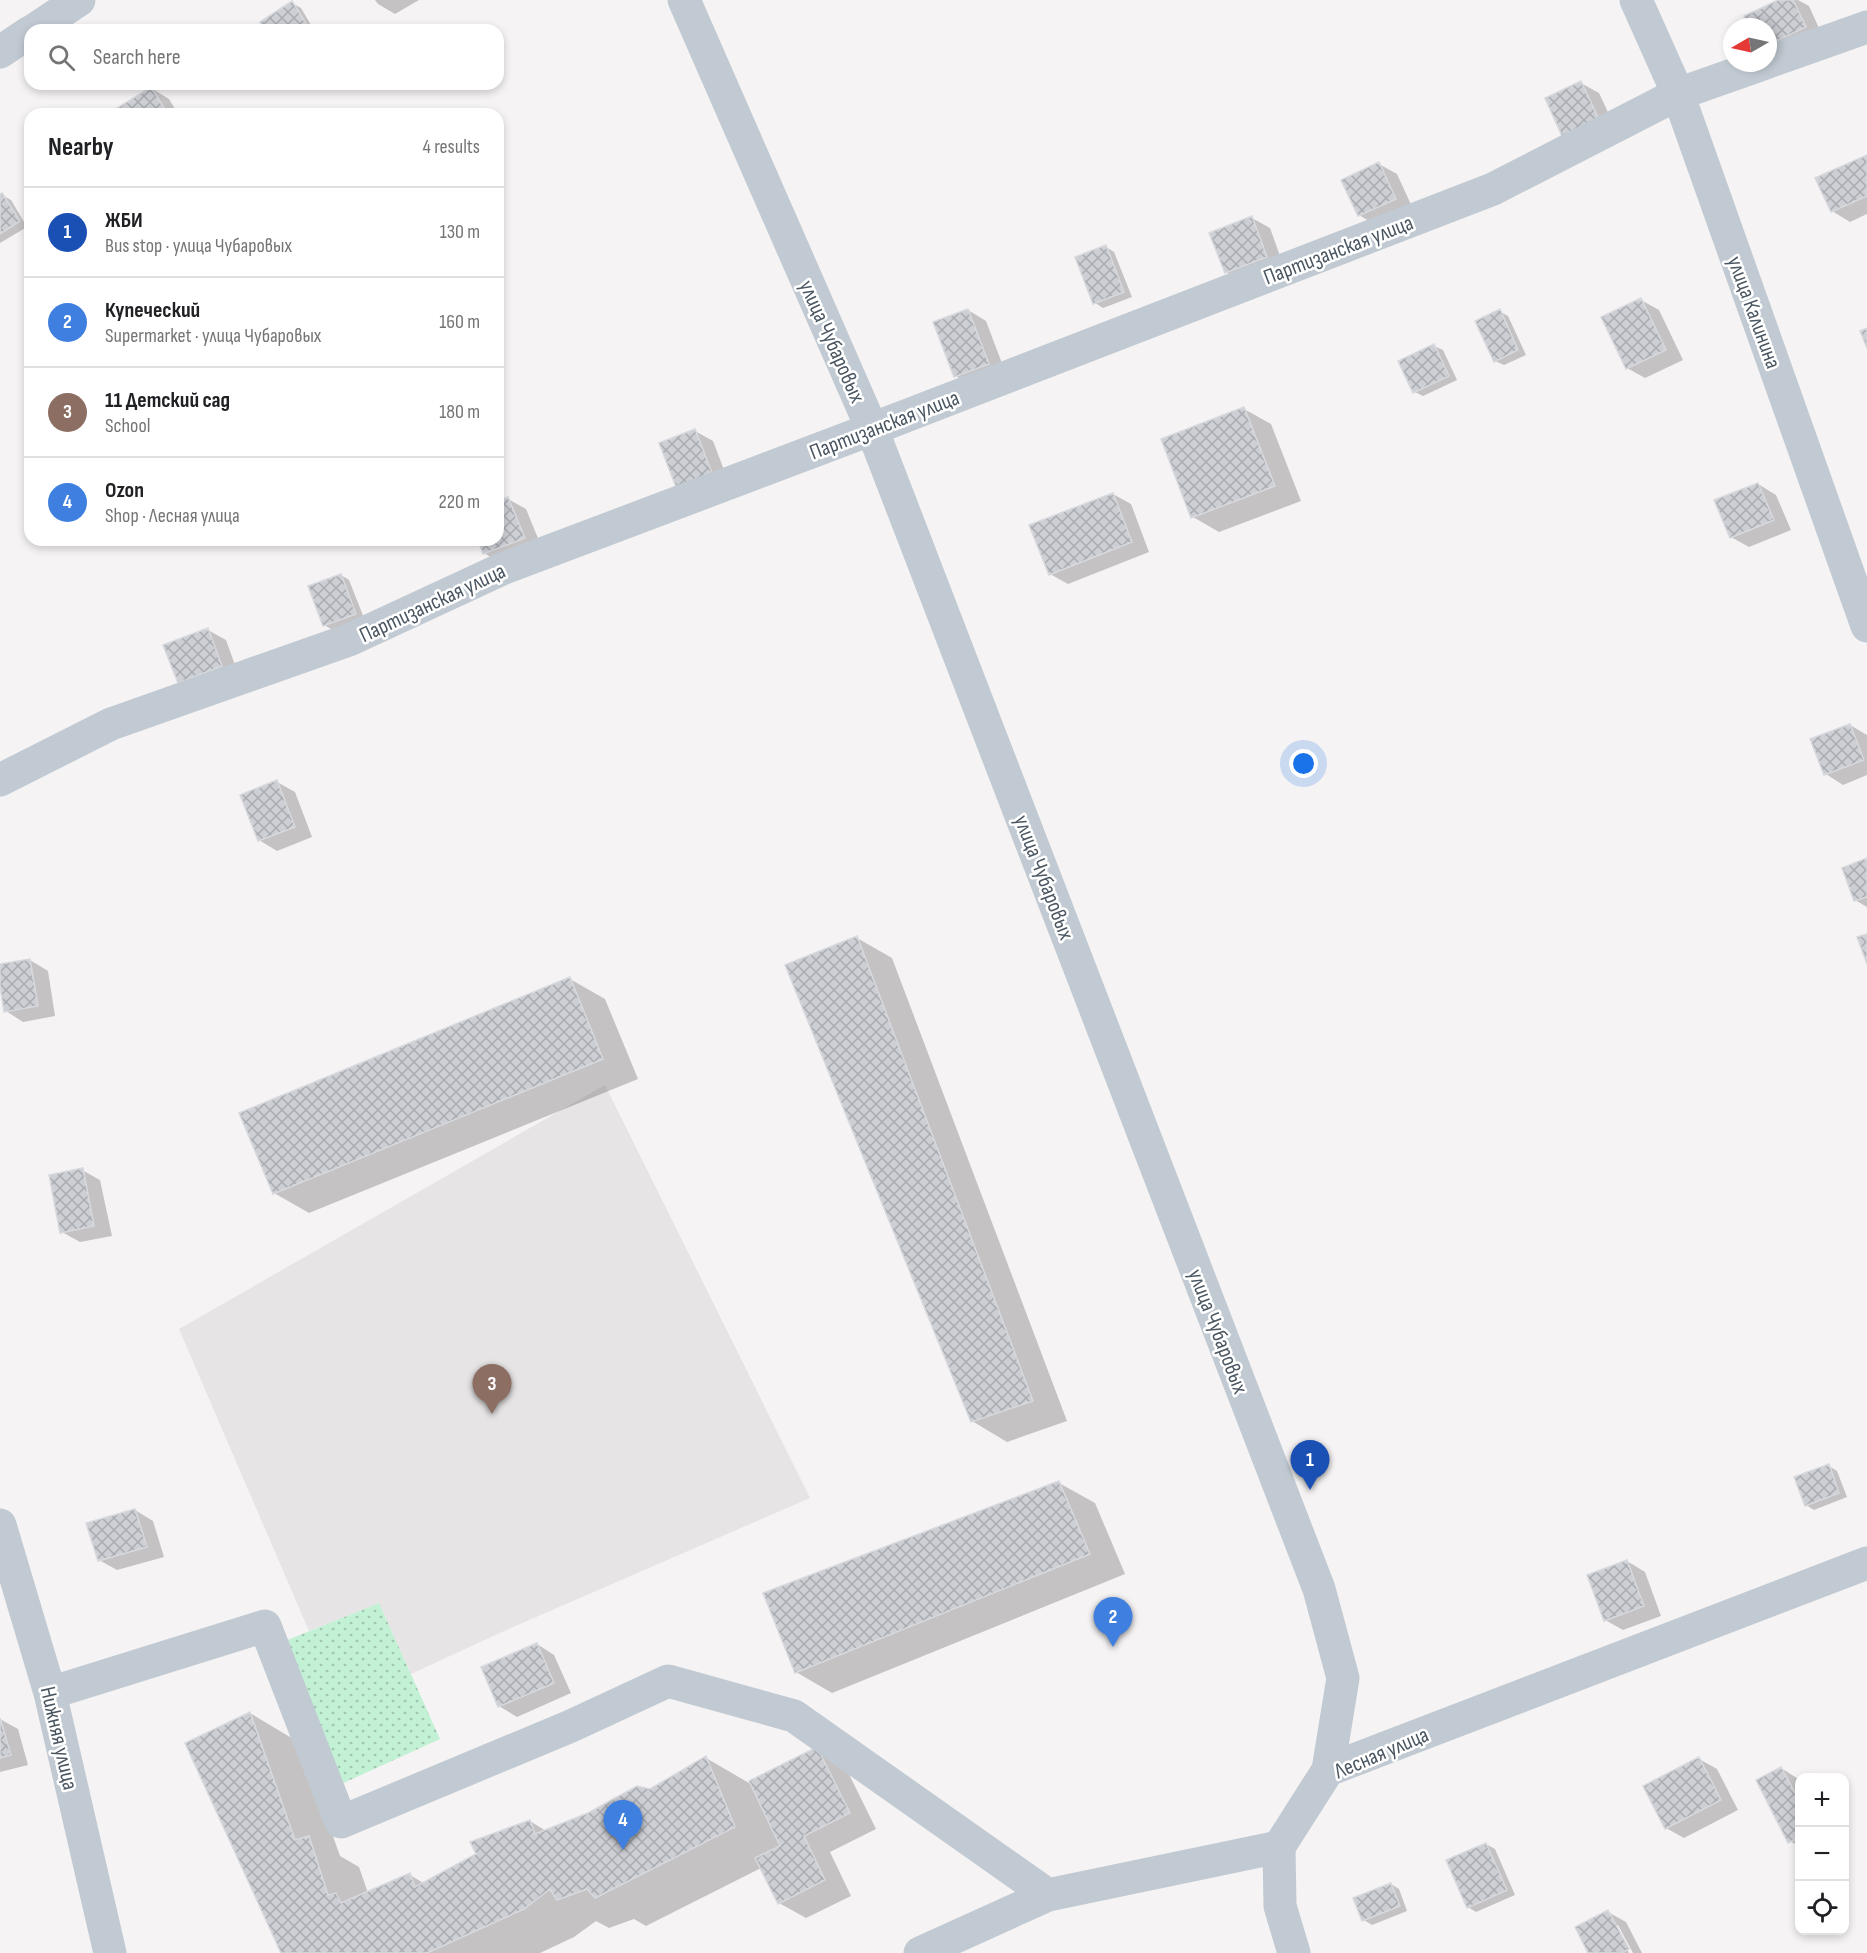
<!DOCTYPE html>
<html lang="en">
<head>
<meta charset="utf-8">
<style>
	:root { --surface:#fff; --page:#f2f2f2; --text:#202124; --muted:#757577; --line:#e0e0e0; --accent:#1a73e8 }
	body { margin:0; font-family:"Sofia Sans Condensed",sans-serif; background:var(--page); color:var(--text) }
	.controls { position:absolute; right:18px; bottom:18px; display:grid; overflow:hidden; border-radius:12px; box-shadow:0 3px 9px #0003 }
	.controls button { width:54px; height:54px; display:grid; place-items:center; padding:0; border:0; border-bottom:2px solid var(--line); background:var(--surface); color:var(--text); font:30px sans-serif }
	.compass { position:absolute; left:1723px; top:18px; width:54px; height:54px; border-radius:50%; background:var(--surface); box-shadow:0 3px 9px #0003; rotate:261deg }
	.you { position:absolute; left:1304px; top:764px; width:21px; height:21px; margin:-15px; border:4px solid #fff; border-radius:50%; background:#1a73e8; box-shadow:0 0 0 9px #1a73e833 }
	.badge { display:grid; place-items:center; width:39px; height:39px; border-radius:50%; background:var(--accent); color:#fff; font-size:20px; font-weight:700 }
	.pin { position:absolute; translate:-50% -50px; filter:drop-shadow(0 2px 3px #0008) }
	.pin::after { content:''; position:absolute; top:32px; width:21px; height:18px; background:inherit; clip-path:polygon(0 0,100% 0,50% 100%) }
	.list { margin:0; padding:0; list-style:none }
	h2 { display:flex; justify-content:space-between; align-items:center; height:78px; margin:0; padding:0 24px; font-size:26px }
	h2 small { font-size:20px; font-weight:400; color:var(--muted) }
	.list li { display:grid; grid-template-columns:39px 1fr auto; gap:18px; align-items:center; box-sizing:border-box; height:90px; padding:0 24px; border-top:2px solid var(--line) }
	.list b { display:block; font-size:22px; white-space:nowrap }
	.list p { margin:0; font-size:20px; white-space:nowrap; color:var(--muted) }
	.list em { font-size:20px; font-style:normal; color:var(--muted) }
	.icon { flex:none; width:33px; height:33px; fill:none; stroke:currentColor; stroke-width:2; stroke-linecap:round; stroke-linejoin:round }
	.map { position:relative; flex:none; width:1867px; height:1953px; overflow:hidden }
	.search { position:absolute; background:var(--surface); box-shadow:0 3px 9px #0003; left:24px; top:24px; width:480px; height:66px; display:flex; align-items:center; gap:15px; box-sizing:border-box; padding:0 21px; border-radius:18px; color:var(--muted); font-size:22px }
	.panel { position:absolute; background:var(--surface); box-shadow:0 3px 9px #0003; left:24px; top:108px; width:480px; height:438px; border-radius:18px }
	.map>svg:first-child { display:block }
	.education { fill:#e6e4e5 }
	.park { fill:url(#park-dots) }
	.shadow { fill:#0003 }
	.building { fill:url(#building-cross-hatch); stroke:#d7d9de; stroke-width:1.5 }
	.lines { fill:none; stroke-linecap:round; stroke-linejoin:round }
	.minor { stroke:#c1cad2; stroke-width:33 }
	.labels { text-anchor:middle; stroke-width:5; stroke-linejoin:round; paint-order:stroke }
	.street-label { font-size:22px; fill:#4a5661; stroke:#fff }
</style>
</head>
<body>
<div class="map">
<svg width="1867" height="1953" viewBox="0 0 1867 1953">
	<defs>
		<pattern id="park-dots" width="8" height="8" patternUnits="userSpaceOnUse" patternTransform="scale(1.5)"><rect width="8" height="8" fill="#c3f1d5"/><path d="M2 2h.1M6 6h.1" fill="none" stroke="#a0c6b0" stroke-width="1.8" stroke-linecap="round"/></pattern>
		<pattern id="building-cross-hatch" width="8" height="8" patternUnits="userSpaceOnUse" patternTransform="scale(1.5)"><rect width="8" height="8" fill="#cdcfd5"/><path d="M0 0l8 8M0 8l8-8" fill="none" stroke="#a8abb0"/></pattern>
	</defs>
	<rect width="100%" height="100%" fill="#f5f3f3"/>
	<path class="education" d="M 605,1085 L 810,1498 L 504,1631 L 411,1674 L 379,1603 L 309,1631 L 179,1329 Z"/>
	<path class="park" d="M 379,1603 L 440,1739 L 339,1785 L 280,1643 Z"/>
	<path class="shadow" d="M 375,0 L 419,0 L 395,14 L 378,4 Z
		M 1782,0 L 1798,0 L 1809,6 L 1823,37 L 1768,52 L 1768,27 L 1751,27 Z
		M 292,3 L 301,8 L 314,30 L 267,30 Z
		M 1581,83 L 1599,93 L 1620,138 L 1547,99 Z
		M 151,88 L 169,99 L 178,114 L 118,114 Z
		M 1867,157 L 1867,214 L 1850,222 L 1832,211 L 1817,179 Z
		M 1379,164 L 1397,174 L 1413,209 L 1377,226 L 1359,215 Z
		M 2,195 L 11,200 L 27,227 L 0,243 L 0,196 Z
		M 1252,218 L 1270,228 L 1284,267 L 1244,283 L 1226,272 Z
		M 1106,247 L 1114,252 L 1132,297 L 1103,308 L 1095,303 Z
		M 1641,300 L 1659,310 L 1683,360 L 1645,378 L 1627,368 Z
		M 968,310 L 986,321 L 1006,374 L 973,387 L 956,376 Z
		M 1499,311 L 1508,316 L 1526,355 L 1504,365 L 1495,361 Z
		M 1434,346 L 1443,350 L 1457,380 L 1423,396 L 1415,392 Z
		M 1244,409 L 1271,424 L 1301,501 L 1219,532 L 1193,517 Z
		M 695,431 L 713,441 L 729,483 L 695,496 Z
		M 1758,484 L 1776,495 L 1791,530 L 1749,547 L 1731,537 Z
		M 1113,494 L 1131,504 L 1149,552 L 1068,584 L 1050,574 Z
		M 508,499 L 526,509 L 542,548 L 502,564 L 484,553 L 479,540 L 498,540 L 498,503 Z
		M 341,575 L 349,580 L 364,618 L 333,630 L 324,625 Z
		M 208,630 L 226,640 L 239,676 L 179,682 Z
		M 1850,725 L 1867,735 L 1867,775 L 1843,785 L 1826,774 L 1812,740 Z
		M 277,782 L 295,792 L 312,837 L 277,851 L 259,840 Z
		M 1867,860 L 1867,907 L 1855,900 Z
		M 857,938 L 892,958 L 1067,1421 L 1007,1442 L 972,1421 Z
		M 30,960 L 48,971 L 55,1016 L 23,1022 L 6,1011 L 0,965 Z
		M 570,979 L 605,999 L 638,1079 L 309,1213 L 274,1193 Z
		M 82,1170 L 100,1180 L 112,1236 L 80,1242 L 62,1232 Z
		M 1829,1466 L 1837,1471 L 1847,1497 L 1814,1510 L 1806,1505 Z
		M 1059,1483 L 1095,1503 L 1125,1574 L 832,1693 L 796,1672 Z
		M 135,1510 L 153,1521 L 164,1557 L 117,1570 L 99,1560 Z
		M 1627,1561 L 1645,1572 L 1661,1616 L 1623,1630 L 1605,1620 Z
		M 537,1644 L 554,1655 L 571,1693 L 517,1717 L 499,1706 Z
		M 250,1713 L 300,1743 L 340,1856 L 359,1867 L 368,1893 L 410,1875 L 425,1884 L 478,1855 L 530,1821 L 546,1831 L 650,1791 L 706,1758 L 749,1783 L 817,1749 L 844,1764 L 876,1829 L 830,1852 L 851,1896 L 806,1918 L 779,1903 L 761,1868 L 646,1926 L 634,1919 L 609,1928 L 596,1921 L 574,1937 L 540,1953 L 282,1953 Z
		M 0,1719 L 18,1729 L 28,1765 L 0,1772 Z
		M 1699,1759 L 1717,1769 L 1738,1810 L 1684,1838 L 1666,1828 Z
		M 1781,1768 L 1800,1780 L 1800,1847 L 1790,1841 Z
		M 1486,1844 L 1495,1849 L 1515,1895 L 1476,1912 L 1468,1907 Z
		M 1391,1884 L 1399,1889 L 1407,1911 L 1372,1925 L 1364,1920 Z
		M 1608,1912 L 1626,1922 L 1642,1953 L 1633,1953 L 1618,1925 L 1615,1925 L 1629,1953 L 1590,1953 Z"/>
	<path class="building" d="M 1778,0 L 1793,0 L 1806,27 L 1768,45 L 1768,27 L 1749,27 L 1744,16 Z
		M 292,1 L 310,30 L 265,30 L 260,22 Z
		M 1581,81 L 1603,128 L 1566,145 L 1545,98 Z
		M 151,87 L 168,114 L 116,114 L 114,110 Z
		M 1867,155 L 1867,196 L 1831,212 L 1815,178 Z
		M 1379,162 L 1396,199 L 1358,216 L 1341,180 Z
		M 2,193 L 20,221 L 0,234 L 0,194 Z
		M 1252,216 L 1267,257 L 1225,273 L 1209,233 Z
		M 1106,245 L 1124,292 L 1093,304 L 1075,257 Z
		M 1641,298 L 1666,350 L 1626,369 L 1601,317 Z
		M 968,309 L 989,364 L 954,377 L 933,322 Z
		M 1500,309 L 1518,350 L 1494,362 L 1475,321 Z
		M 1867,328 L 1867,348 L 1860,331 Z
		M 1434,344 L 1449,376 L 1413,393 L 1398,361 Z
		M 1244,407 L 1275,486 L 1191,518 L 1161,439 Z
		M 695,429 L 712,473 L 676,487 L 659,443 Z
		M 1758,483 L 1774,520 L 1730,538 L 1714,500 Z
		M 1113,493 L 1132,542 L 1049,575 L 1029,525 Z
		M 508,497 L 525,538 L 483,554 L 478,540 L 498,540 L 498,501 Z
		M 341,574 L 356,614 L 323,626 L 308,586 Z
		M 208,628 L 222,666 L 178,683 L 163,645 Z
		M 1850,724 L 1864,760 L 1824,775 L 1810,739 Z
		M 277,780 L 295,827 L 258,841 L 240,795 Z
		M 1867,858 L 1867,897 L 1854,901 L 1842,868 Z
		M 1867,934 L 1867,964 L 1857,937 Z
		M 857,936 L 1033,1401 L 971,1422 L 785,965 Z
		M 30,959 L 38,1006 L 4,1012 L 0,986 L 0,964 Z
		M 570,977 L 603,1059 L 273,1194 L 239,1113 Z
		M 83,1168 L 94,1226 L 60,1233 L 49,1175 Z
		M 1829,1464 L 1839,1493 L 1805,1506 L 1794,1477 Z
		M 1059,1481 L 1090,1554 L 795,1673 L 763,1593 Z
		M 135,1509 L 147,1547 L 98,1561 L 86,1523 Z
		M 1627,1560 L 1644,1606 L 1604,1621 L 1587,1575 Z
		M 537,1643 L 554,1683 L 498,1707 L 481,1667 Z
		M 250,1712 L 295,1840 L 309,1836 L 328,1895 L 336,1893 L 341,1903 L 410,1873 L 415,1887 L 476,1854 L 470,1842 L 530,1820 L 535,1834 L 588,1813 L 637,1786 L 650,1789 L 706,1756 L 735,1827 L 595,1898 L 587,1889 L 557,1900 L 550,1889 L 524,1909 L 427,1953 L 281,1953 L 185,1743 Z
		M 0,1718 L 11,1755 L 0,1758 Z
		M 817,1747 L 850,1813 L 804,1836 L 825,1880 L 778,1904 L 755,1858 L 780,1846 L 749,1781 Z
		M 1699,1757 L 1721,1800 L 1665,1829 L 1643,1786 Z
		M 1781,1767 L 1800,1802 L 1800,1837 L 1788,1843 L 1756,1780 Z
		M 1486,1843 L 1507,1890 L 1467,1908 L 1446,1860 Z
		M 1391,1883 L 1400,1906 L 1362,1921 L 1353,1898 Z
		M 1608,1910 L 1629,1949 L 1622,1953 L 1588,1953 L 1575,1927 Z"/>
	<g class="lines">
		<path class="minor" d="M 684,0 L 872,429 L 1319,1589 L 1343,1678 L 1328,1770
			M 1636,0 L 1678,94 L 1867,626
			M 34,30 L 79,0
			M 0,52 L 30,32
			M 1768,62 L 1867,27
			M 0,780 L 111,724 L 349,640 L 502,569 L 872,429 L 1493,189 L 1678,94 L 1766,63
			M 0,1525 L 50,1693 L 110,1953
			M 50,1693 L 265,1626 L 341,1822 L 571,1726 L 668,1681 L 794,1716 L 1048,1895
			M 1279,1847 L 1280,1906 L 1294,1953
			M 920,1953 L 1048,1895 L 1279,1847 L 1328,1770 L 1867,1563"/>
	</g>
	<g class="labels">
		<g class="street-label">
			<text transform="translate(1338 249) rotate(-21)" y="8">Партизанская улица</text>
			<text transform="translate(1755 312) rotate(70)" y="8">улица Калинина</text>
			<text transform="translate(833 341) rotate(66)" y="8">улица Чубаровых</text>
			<text transform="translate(884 424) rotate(-21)" y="8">Партизанская улица</text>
			<text transform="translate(432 602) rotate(-25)" y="8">Партизанская улица</text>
			<text transform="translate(1045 877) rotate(69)" y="8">улица Чубаровых</text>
			<text transform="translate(1219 1331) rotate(69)" y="8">улица Чубаровых</text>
			<text transform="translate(60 1738) rotate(77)" y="8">Нижняя улица</text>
			<text transform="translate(1381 1752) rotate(-23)" y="8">Лесная улица</text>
		</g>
	</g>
</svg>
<div class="controls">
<button>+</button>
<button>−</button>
<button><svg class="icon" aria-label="locate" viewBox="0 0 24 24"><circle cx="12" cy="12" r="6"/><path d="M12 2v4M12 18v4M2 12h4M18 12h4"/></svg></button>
</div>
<svg class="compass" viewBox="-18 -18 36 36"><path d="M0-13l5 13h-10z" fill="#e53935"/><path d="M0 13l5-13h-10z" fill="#757577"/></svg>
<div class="you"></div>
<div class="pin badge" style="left:1310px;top:1490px;background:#1a4fb4">1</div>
<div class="pin badge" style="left:1113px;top:1647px;background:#3f7fe0">2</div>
<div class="pin badge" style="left:492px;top:1414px;background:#8d6e63">3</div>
<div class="pin badge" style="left:623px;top:1850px;background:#3f7fe0">4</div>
<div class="search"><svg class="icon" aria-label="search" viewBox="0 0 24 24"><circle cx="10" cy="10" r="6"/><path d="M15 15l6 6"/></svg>Search here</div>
<section class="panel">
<h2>Nearby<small>4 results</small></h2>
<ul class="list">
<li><span class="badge" style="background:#1a4fb4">1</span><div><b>ЖБИ</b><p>Bus stop · улица Чубаровых</p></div><em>130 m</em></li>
<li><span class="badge" style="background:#3f7fe0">2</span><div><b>Купеческий</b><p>Supermarket · улица Чубаровых</p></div><em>160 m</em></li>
<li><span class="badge" style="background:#8d6e63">3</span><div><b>11 Детский сад</b><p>School</p></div><em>180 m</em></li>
<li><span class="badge" style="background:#3f7fe0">4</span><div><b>Ozon</b><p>Shop · Лесная улица</p></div><em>220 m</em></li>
</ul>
</section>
</div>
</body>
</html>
